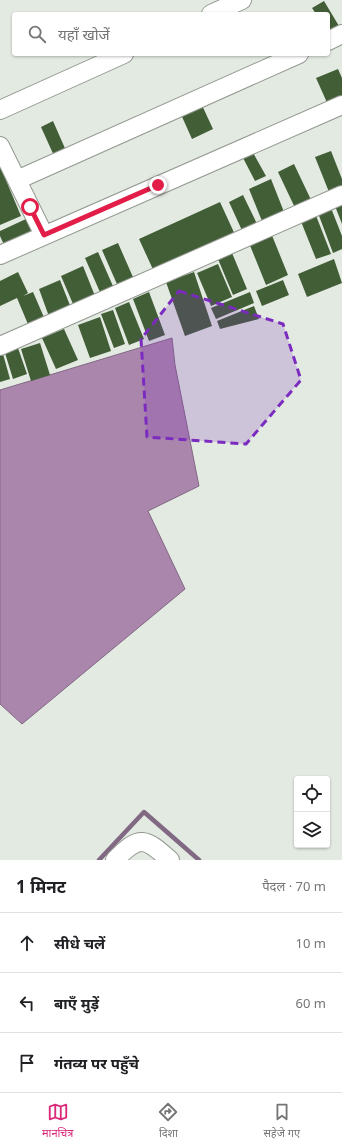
<!DOCTYPE html>
<html lang="hi">
<head>
<meta charset="utf-8">
<style>
	:root { --surface:#fff; --page:#f6f6f6; --text:#202124; --muted:#757577; --line:#e0e0e0; --accent:#db2777 }
	body { margin:0; font-family:"Noto Sans","Noto Sans Devanagari",sans-serif; background:var(--page); color:var(--text) }
	.controls { position:absolute; right:12px; bottom:12px; display:grid; overflow:hidden; border-radius:4px; box-shadow:0 1px 3px #0004 }
	.controls button { width:36px; height:36px; display:grid; place-items:center; padding:0; border:0; border-bottom:1px solid var(--line); background:var(--surface); color:var(--text); font:20px sans-serif }
	.stop { position:absolute; width:12px; height:12px; margin:-9px; border:3px solid #e11d48; border-radius:50%; background:#fff }
	.stop.end { background:#e11d48; border-color:#fff; box-shadow:0 1px 4px #0008 }
	.list { margin:0; padding:0; list-style:none }
	h2 { display:flex; justify-content:space-between; align-items:center; height:52px; margin:0; padding:0 16px; font-size:17px }
	h2 small { font-size:13px; font-weight:400; color:var(--muted) }
	.list li { display:grid; grid-template-columns:26px 1fr auto; gap:12px; align-items:center; box-sizing:border-box; height:60px; padding:0 16px; border-top:1px solid var(--line) }
	.list b { display:block; font-size:15px; white-space:nowrap }
	.list em { font-size:13px; font-style:normal; color:var(--muted) }
	.icon { flex:none; width:22px; height:22px; fill:none; stroke:currentColor; stroke-width:2; stroke-linecap:round; stroke-linejoin:round }
	.map { position:relative; flex:none; width:342px; height:860px; overflow:hidden }
	.search { position:absolute; background:var(--surface); box-shadow:0 1px 3px #0004; left:12px; right:12px; top:12px; height:44px; display:flex; align-items:center; gap:10px; box-sizing:border-box; padding:0 14px; border-radius:4px; color:var(--muted); font-size:15px }
	.sheet { height:232px; background:var(--surface) }
	nav { display:flex; justify-content:space-around; align-items:center; box-sizing:border-box; height:56px; border-top:1px solid var(--line); background:var(--surface); font-size:11px; color:var(--muted) }
	nav a { display:grid; justify-items:center; gap:2px }
	nav .on { color:var(--accent) }
	.map>svg:first-child { display:block }
	.water { fill:#aa86ad; stroke:#816983 }
	.lines { fill:none; stroke-linecap:round; stroke-linejoin:round }
	.stream { stroke:#816983; stroke-width:4.5 }
	.building { fill:#425e37 }
	.minor-casing { stroke:#939990; stroke-width:20 }
	.minor { stroke:#fff; stroke-width:18 }
	.route { stroke:#e11d48; stroke-width:5 }
	.marked { fill:#7b2cbf; fill-opacity:0.2; stroke:#7b2cbf; stroke-width:3; stroke-dasharray:8 5; stroke-linejoin:round }
</style>
</head>
<body>
<div class="map">
<svg width="342" height="860" viewBox="0 0 342 860">
	<rect width="100%" height="100%" fill="#e3eae1"/>
	<path class="water" d="M 172,338 L 175,365 L 199,486 L 148,511 L 185,589 L 22,724 L 0,704 L 0,390 Z"/>
	<g class="lines">
		<path class="stream" d="M 99,860 L 144,812 L 199,860"/>
	</g>
	<path class="building" d="M 324,1 L 339,26 L 328,33 L 328,14 L 316,14 L 312,8 Z
		M 338,69 L 342,78 L 342,101 L 329,107 L 316,78 Z
		M 200,101 L 213,129 L 192,139 L 179,110 Z
		M 53,121 L 67,153 L 55,158 L 41,127 Z
		M 251,149 L 266,176 L 255,181 L 241,154 Z
		M 331,151 L 342,179 L 342,192 L 331,197 L 315,157 Z
		M 294,164 L 313,204 L 297,212 L 278,172 Z
		M 0,166 L 21,216 L 0,225 Z
		M 271,179 L 286,217 L 264,226 L 249,189 Z
		M 243,195 L 260,230 L 245,237 L 229,202 Z
		M 220,202 L 237,239 L 156,276 L 139,239 Z
		M 342,203 L 342,224 L 335,206 Z
		M 331,208 L 342,236 L 342,249 L 333,253 L 318,213 Z
		M 315,213 L 331,254 L 316,259 L 300,219 Z
		M 26,219 L 33,235 L 5,247 L 0,236 L 0,231 Z
		M 271,233 L 288,275 L 266,285 L 249,243 Z
		M 118,243 L 136,284 L 120,291 L 102,250 Z
		M 98,252 L 116,293 L 103,299 L 85,258 Z
		M 232,253 L 247,289 L 233,295 L 218,259 Z
		M 334,259 L 342,283 L 307,297 L 298,274 Z
		M 218,264 L 232,297 L 211,306 L 197,273 Z
		M 83,266 L 97,301 L 76,311 L 61,276 Z
		M 18,272 L 28,293 L 23,296 L 33,292 L 46,322 L 30,329 L 17,298 L 0,306 L 0,281 Z
		M 194,272 L 212,326 L 185,336 L 166,282 Z
		M 60,280 L 73,313 L 51,322 L 39,289 Z
		M 283,280 L 289,295 L 262,306 L 256,291 Z
		M 149,292 L 165,335 L 149,341 L 133,299 Z
		M 250,292 L 254,303 L 216,319 L 211,308 Z
		M 129,302 L 144,339 L 129,345 L 115,308 Z
		M 254,306 L 259,319 L 220,329 L 217,321 Z
		M 113,310 L 125,344 L 114,348 L 101,314 Z
		M 100,317 L 111,351 L 90,358 L 78,325 Z
		M 64,329 L 78,360 L 56,369 L 42,338 Z
		M 40,343 L 50,375 L 31,381 L 21,349 Z
		M 18,348 L 27,374 L 13,379 L 5,353 Z
		M 3,354 L 10,379 L 0,382 L 0,355 Z"/>
	<g class="lines">
		<g class="minor-casing">
			<path id="minor" d="M 211,14 L 242,0
				M 328,41 L 342,34
				M 0,110 L 124,54
				M 0,146 L 44,235
				M 17,180 L 299,54
				M 0,255 L 342,105
				M 0,346 L 342,195
				M 115,860 C 140,834 145,838 170,860"/>
		</g>
		<use href="#minor" class="minor"/>
	</g>
	<g class="lines">
		<path class="route" d="M 30,207 L 44,235 L 158,185"/>
	</g>
	<path class="marked" d="M 179,291 L 283,324 L 301,380 L 246,444 L 147,437 L 141,339 Z"/>
</svg>
<div class="controls">
<button><svg class="icon" aria-label="locate" viewBox="0 0 24 24"><circle cx="12" cy="12" r="6"/><path d="M12 2v4M12 18v4M2 12h4M18 12h4"/></svg></button>
<button><svg class="icon" aria-label="layers" viewBox="0 0 24 24"><path d="M12 4l9 5-9 5-9-5zM3 14l9 5 9-5"/></svg></button>
</div>
<div class="stop" style="left:30px;top:207px"></div>
<div class="stop end" style="left:158px;top:185px"></div>
<div class="search"><svg class="icon" aria-label="search" viewBox="0 0 24 24"><circle cx="10" cy="10" r="6"/><path d="M15 15l6 6"/></svg>यहाँ खोजें</div>
</div>
<section class="sheet">
<h2>1 मिनट<small>पैदल · 70 m</small></h2>
<ul class="list">
<li><svg class="icon" aria-label="ahead" viewBox="0 0 24 24"><path d="M12 20V5M6 11l6-6 6 6"/></svg><div><b>सीधे चलें</b></div><em>10 m</em></li>
<li><svg class="icon" aria-label="left" viewBox="0 0 24 24"><path d="M17 20v-9H6M10 6l-5 5 5 5"/></svg><div><b>बाएँ मुड़ें</b></div><em>60 m</em></li>
<li><svg class="icon" aria-label="arrive" viewBox="0 0 24 24"><path d="M6 21V4h12l-3 4 3 4H6"/></svg><div><b>गंतव्य पर पहुँचे</b></div></li>
</ul>
</section>
<nav>
<a class="on"><svg class="icon" aria-label="map" viewBox="0 0 24 24"><path d="M3 6l6-2 6 2 6-2v14l-6 2-6-2-6 2zM9 4v14M15 6v14"/></svg>मानचित्र</a>
<a><svg class="icon" aria-label="directions" viewBox="0 0 24 24"><path d="M12 3l9 9-9 9-9-9zM9 14v-3h6M13 9l2 2-2 2"/></svg>दिशा</a>
<a><svg class="icon" aria-label="saved" viewBox="0 0 24 24"><path d="M7 4h10v16l-5-4-5 4z"/></svg>सहेजे गए</a>
</nav>
</body>
</html>
